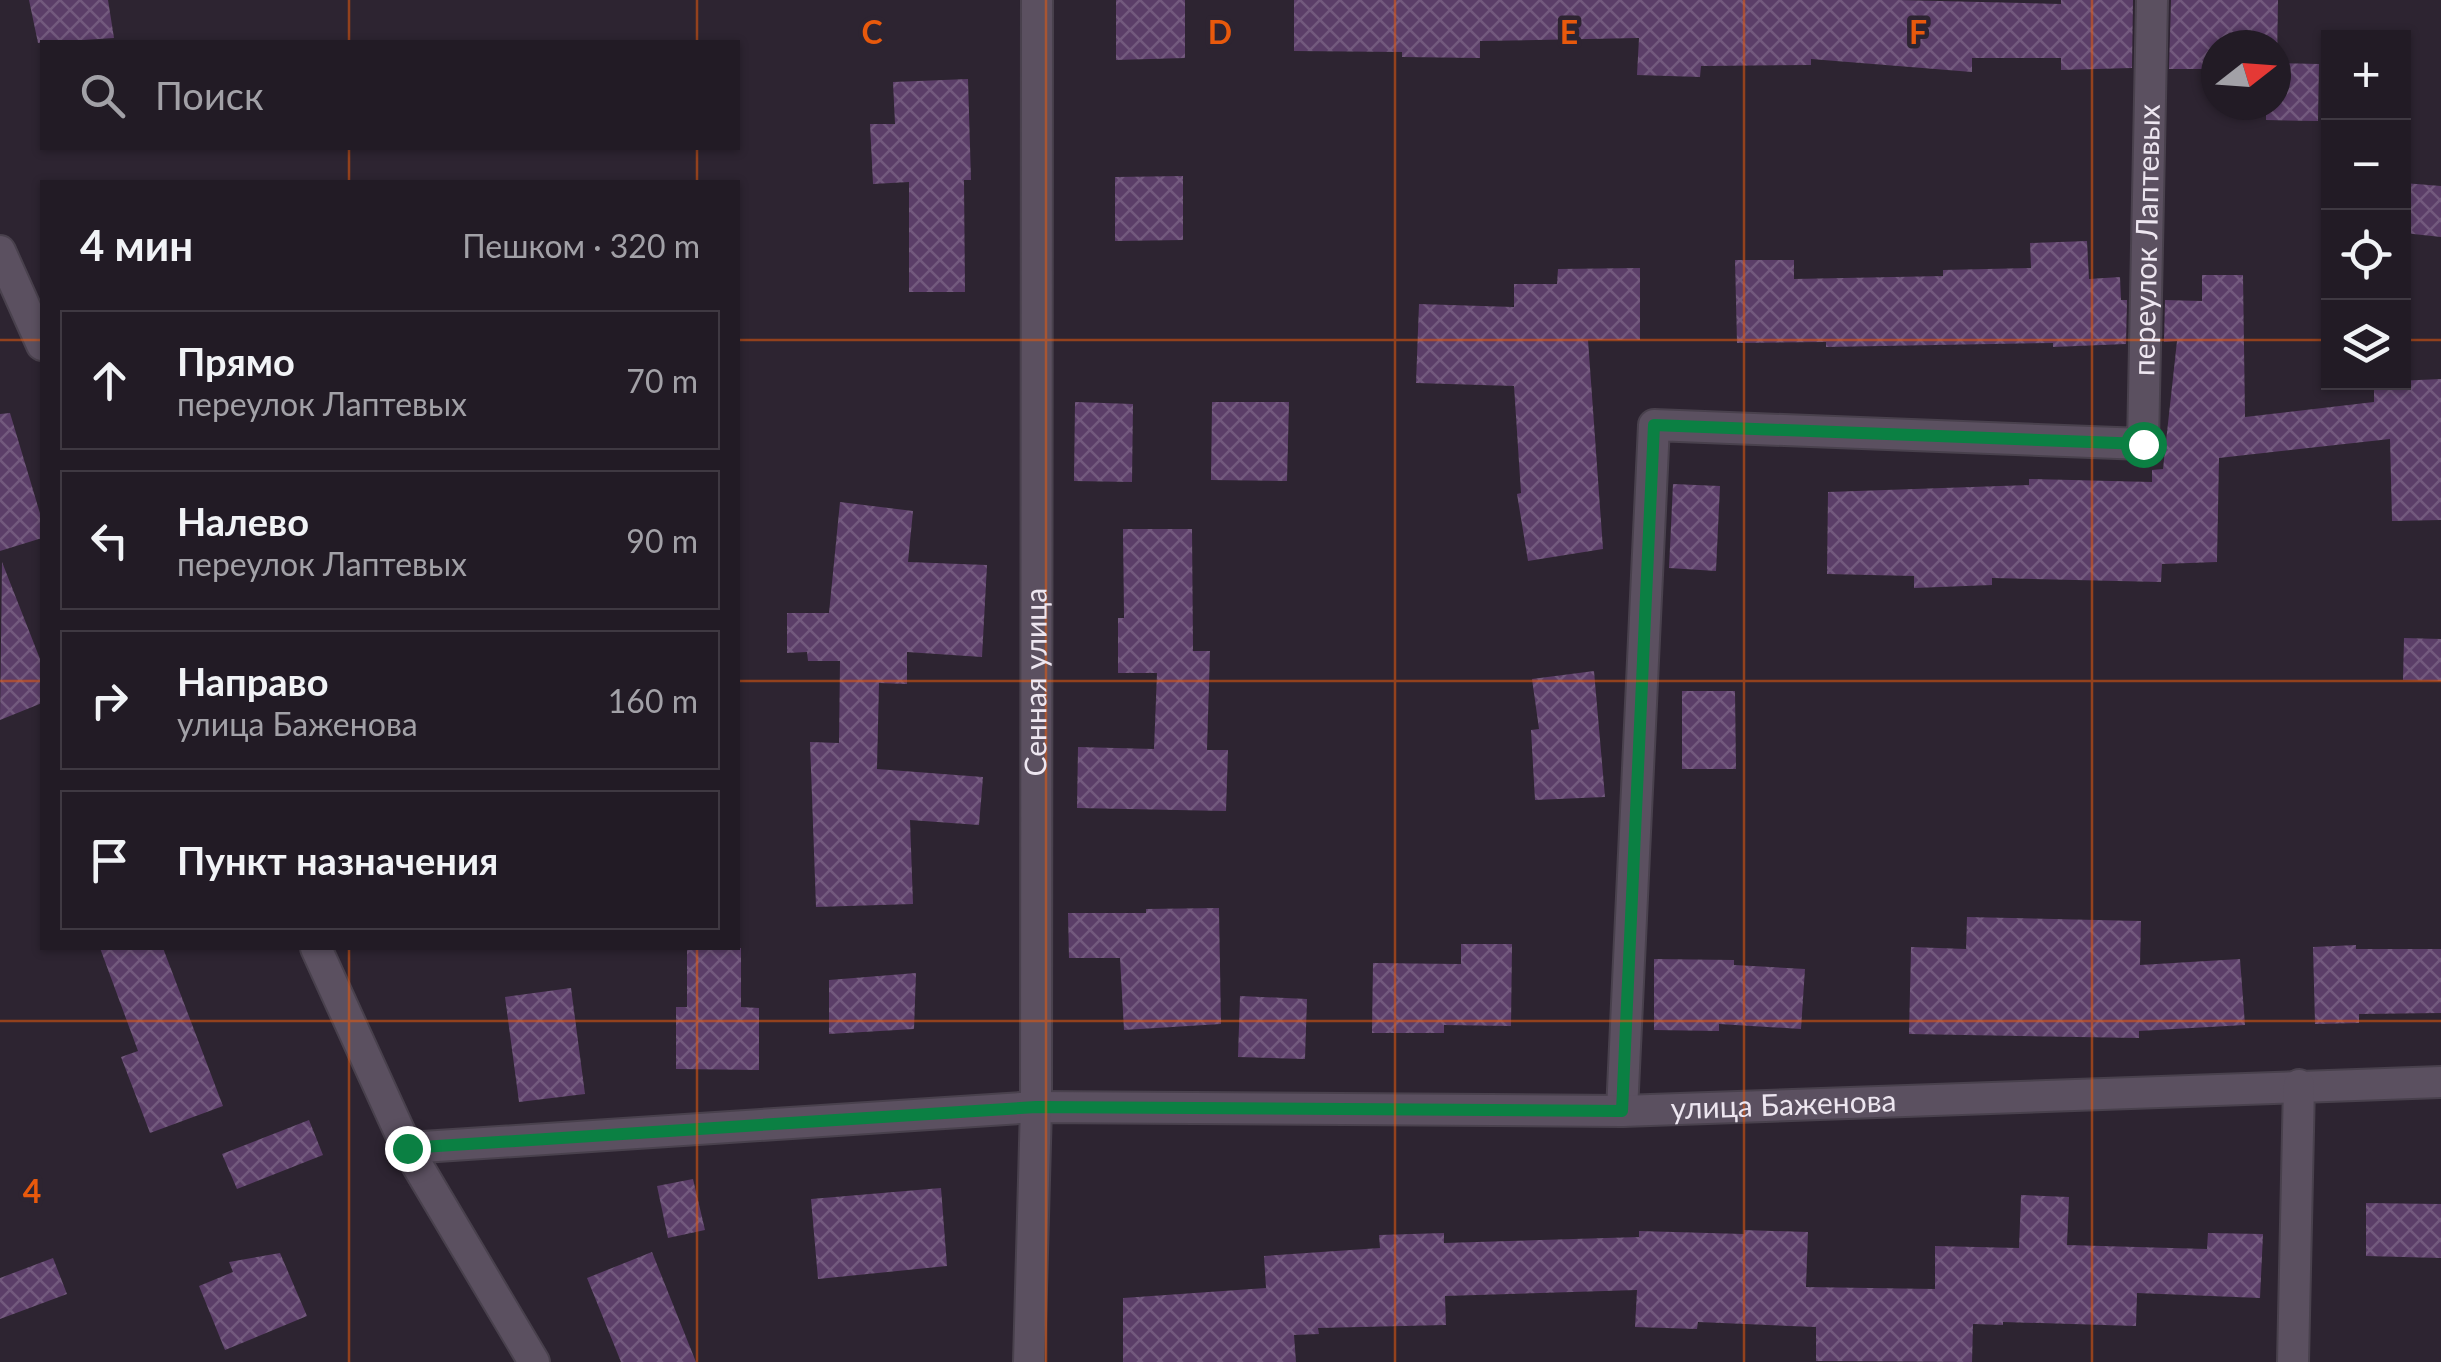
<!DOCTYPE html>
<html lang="ru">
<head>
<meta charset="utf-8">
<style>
	:root { --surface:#221b25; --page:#2a242d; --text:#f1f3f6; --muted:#a2a1a7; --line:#3f3942 }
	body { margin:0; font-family:Lato,sans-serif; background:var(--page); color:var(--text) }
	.controls { position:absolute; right:30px; top:30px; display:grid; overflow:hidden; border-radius:0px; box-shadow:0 2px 8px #0004 }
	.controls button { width:90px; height:90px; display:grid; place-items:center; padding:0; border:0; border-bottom:2px solid var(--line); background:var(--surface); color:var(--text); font:50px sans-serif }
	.compass { position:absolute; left:2201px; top:30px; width:90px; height:90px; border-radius:50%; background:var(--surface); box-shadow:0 2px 8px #0004; rotate:73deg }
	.stop { position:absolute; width:30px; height:30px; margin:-22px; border:8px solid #0b8043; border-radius:50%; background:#fff }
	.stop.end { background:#0b8043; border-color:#fff; box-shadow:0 2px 10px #0008 }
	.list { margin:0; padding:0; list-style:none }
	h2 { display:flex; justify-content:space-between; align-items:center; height:130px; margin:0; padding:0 40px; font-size:42px }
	h2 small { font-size:32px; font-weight:400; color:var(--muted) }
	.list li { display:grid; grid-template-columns:65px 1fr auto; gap:30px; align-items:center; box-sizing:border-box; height:140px; margin:0 20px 20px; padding:0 20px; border:2px solid var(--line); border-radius:0px }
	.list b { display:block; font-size:38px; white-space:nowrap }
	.list p { margin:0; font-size:32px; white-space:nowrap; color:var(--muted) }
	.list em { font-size:32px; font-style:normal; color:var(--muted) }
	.icon { flex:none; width:55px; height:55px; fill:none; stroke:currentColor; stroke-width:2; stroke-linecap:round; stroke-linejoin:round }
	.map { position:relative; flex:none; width:2441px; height:1362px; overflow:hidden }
	.search { position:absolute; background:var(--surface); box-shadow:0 2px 8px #0004; left:40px; top:40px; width:700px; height:110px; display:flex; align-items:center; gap:25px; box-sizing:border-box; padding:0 35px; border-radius:0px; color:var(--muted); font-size:38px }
	.panel { position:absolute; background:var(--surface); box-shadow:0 2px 8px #0004; left:40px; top:180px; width:700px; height:770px; border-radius:0px }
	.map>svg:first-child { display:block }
	.building { fill:url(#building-cross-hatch) }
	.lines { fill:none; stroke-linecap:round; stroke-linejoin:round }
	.minor-casing { stroke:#49414d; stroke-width:34 }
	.minor { stroke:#5b5060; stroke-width:30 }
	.route { stroke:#0b8043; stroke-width:12 }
	.grid { fill:none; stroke:#e8590c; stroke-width:2.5; stroke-opacity:0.55 }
	.labels { text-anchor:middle; stroke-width:9; stroke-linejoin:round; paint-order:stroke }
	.street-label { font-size:30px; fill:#ede6f0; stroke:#2d2431 }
	.grid-label { font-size:32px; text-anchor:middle; font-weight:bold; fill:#e8590c; stroke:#2d2431; stroke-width:9; stroke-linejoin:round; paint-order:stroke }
</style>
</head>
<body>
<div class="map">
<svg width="2441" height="1362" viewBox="0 0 2441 1362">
	<defs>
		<pattern id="building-cross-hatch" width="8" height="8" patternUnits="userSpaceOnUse" patternTransform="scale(2.5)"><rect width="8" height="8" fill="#5b3e68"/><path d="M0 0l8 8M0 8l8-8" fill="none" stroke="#735a7e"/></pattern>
	</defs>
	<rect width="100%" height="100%" fill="#2d2431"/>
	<path class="building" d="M 29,0 L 108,0 L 114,38 L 38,43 Z
		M 1116,0 L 1185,0 L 1185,58 L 1116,60 Z
		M 1294,0 L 1898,0 L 2061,4 L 2061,0 L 2133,0 L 2132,68 L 2061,70 L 2061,58 L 1972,58 L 1972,72 L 1811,59 L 1811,65 L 1701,66 L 1700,77 L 1637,75 L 1639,38 L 1480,41 L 1480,58 L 1402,57 L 1402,52 L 1294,51 Z
		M 2171,0 L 2278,0 L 2277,63 L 2319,64 L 2318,121 L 2266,120 L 2266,105 L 2276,105 L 2276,45 L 2216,45 L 2216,69 L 2169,69 Z
		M 968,79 L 971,180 L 964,180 L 965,292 L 909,292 L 909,182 L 873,184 L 870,124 L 895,124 L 893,82 Z
		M 1183,176 L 1183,240 L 1115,241 L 1115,177 Z
		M 2404,183 L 2441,186 L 2441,237 L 2404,233 Z
		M 2087,241 L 2089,279 L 2120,277 L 2121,300 L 2127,300 L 2126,344 L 2053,347 L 2053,343 L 1826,347 L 1826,342 L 1737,343 L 1735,260 L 1794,260 L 1794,279 L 1943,276 L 1943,270 L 2031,268 L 2030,243 Z
		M 1640,268 L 1640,340 L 1588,340 L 1603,549 L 1528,561 L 1517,494 L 1521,493 L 1514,386 L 1416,383 L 1419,304 L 1514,307 L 1514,284 L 1557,284 L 1558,269 Z
		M 2202,275 L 2243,275 L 2245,417 L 2374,402 L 2374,382 L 2441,379 L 2441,520 L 2392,521 L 2390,439 L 2219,458 L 2217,562 L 2162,564 L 2161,582 L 1992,578 L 1992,585 L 1914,588 L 1914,576 L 1827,574 L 1828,492 L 2029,485 L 2029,479 L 2152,482 L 2152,470 L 2163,469 L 2177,341 L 2164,342 L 2165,300 L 2202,301 Z
		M 1075,402 L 1133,404 L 1132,482 L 1074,481 Z
		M 1212,402 L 1289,402 L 1287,481 L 1211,480 Z
		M 10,413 L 42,520 L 42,538 L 0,551 L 0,414 Z
		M 1673,484 L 1720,486 L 1716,571 L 1669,568 Z
		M 840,502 L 913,511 L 908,562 L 987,565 L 982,657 L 907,652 L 907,684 L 879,683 L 877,769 L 983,777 L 979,825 L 910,820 L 913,904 L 816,907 L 810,742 L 839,743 L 840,661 L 808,661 L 807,652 L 787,653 L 787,613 L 829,613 Z
		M 1123,529 L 1192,529 L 1193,651 L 1210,651 L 1207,750 L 1228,750 L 1226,811 L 1077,808 L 1078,747 L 1154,749 L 1157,673 L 1118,673 L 1118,618 L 1124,618 Z
		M 2,562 L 42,664 L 42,703 L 0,720 Z
		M 2404,638 L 2441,639 L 2441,681 L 2403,680 Z
		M 1594,671 L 1605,797 L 1535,800 L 1531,730 L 1539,729 L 1532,679 Z
		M 1682,691 L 1735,691 L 1736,769 L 1682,769 Z
		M 1219,908 L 1221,1024 L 1124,1030 L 1120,958 L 1069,958 L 1068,913 L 1146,913 L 1146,909 Z
		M 1967,917 L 2141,921 L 2140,965 L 2240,959 L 2245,1025 L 2139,1031 L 2139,1038 L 1909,1034 L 1911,947 L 1966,949 Z
		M 1461,944 L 1512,944 L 1511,1026 L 1444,1025 L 1444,1033 L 1372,1033 L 1373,963 L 1461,964 Z
		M 2356,945 L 2356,949 L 2441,949 L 2441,1013 L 2359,1014 L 2359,1023 L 2315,1024 L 2313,947 Z
		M 100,948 L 163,948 L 223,1106 L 150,1133 L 121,1057 L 138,1051 Z
		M 687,948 L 741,948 L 741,1007 L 759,1008 L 759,1070 L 676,1069 L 676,1007 L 687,1007 Z
		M 1654,959 L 1734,960 L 1734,965 L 1805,969 L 1801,1029 L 1719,1024 L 1719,1031 L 1654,1030 Z
		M 916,973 L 914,1029 L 829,1034 L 829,980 Z
		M 571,988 L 585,1094 L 519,1102 L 505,997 Z
		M 1240,996 L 1307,999 L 1305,1059 L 1238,1057 Z
		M 309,1120 L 323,1155 L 237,1189 L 222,1154 Z
		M 693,1179 L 705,1230 L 668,1238 L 657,1186 Z
		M 941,1188 L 947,1266 L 818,1279 L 811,1199 Z
		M 2021,1195 L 2069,1197 L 2067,1245 L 2207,1249 L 2208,1233 L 2263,1234 L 2260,1298 L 2137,1293 L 2136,1326 L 2003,1322 L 2003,1325 L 1973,1324 L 1972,1362 L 1816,1361 L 1816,1327 L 1698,1322 L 1697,1329 L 1635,1327 L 1637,1290 L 1445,1296 L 1446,1325 L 1318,1328 L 1319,1334 L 1294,1335 L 1296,1362 L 1123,1362 L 1123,1298 L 1266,1288 L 1264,1256 L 1380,1248 L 1379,1235 L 1444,1233 L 1444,1243 L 1639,1237 L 1639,1231 L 1744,1234 L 1744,1230 L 1808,1232 L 1806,1287 L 1935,1289 L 1935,1246 L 2019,1248 Z
		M 2366,1203 L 2441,1204 L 2441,1258 L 2366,1256 Z
		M 652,1252 L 696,1362 L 621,1362 L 587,1278 Z
		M 280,1253 L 307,1316 L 225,1350 L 199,1286 L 233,1272 L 229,1262 Z
		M 53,1258 L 67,1294 L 0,1319 L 0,1278 Z"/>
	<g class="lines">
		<g class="minor-casing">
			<g id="minor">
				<path d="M 0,251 L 42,345"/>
				<path d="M 316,948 L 407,1148 L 534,1362"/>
				<path id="s1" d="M 1622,1111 L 1654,425 L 2143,444 L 2152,0"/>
				<path id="s2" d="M 407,1148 L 1036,1107 L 1622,1111 L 2441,1082"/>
				<path id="s3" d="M 1029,1362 L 1036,1107 L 1037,0"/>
				<path d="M 2293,1362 L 2299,1085"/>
			</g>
		</g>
		<use href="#minor" class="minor"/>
	</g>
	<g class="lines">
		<path class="route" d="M 407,1148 L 1036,1107 L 1622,1111 L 1654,425 L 2143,444"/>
	</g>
	<path class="grid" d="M 349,0 L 349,42M 697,0 L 697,42M 1046,0 L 1046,1362M 1395,0 L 1395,1362M 1744,0 L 1744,1362M 2092,0 L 2092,1362M 349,148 L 349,182M 697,148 L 697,182M 0,340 L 42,340M 738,340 L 2328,340M 2404,340 L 2441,340M 0,681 L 42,681M 738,681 L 2441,681M 349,948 L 349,1362M 697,948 L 697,1362M 0,1021 L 2441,1021"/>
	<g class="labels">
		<g class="street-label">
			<text dy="10" stroke="none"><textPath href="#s1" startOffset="1380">переулок Лаптевых</textPath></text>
			<text dy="10" stroke="none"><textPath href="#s3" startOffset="680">Сенная улица</textPath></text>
			<text dy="10" stroke="none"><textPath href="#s2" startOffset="1378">улица Баженова</textPath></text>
		</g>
	</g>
	<g class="grid-label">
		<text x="872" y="44">C</text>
		<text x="1220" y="44">D</text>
		<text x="1569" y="44">E</text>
		<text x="1918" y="44">F</text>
		<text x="32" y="1203">4</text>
	</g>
</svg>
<div class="controls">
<button>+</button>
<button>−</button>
<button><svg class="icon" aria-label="locate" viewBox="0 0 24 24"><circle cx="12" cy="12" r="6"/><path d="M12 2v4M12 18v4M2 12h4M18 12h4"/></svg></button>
<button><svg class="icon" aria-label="layers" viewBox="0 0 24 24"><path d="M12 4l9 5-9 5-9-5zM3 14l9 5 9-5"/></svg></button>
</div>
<svg class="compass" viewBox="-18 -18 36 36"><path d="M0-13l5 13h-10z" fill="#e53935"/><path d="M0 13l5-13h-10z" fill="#a2a1a7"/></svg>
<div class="stop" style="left:2143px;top:444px"></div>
<div class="stop end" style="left:407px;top:1148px"></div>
<div class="search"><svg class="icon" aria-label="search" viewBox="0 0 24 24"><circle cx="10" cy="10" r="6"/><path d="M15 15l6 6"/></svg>Поиск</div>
<section class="panel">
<h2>4 мин<small>Пешком · 320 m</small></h2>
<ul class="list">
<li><svg class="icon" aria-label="ahead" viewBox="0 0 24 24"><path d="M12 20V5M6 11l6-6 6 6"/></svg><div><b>Прямо</b><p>переулок Лаптевых</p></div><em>70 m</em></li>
<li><svg class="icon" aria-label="left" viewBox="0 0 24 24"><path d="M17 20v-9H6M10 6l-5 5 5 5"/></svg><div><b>Налево</b><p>переулок Лаптевых</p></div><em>90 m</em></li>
<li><svg class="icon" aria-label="right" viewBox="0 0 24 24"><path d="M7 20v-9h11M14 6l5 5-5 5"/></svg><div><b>Направо</b><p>улица Баженова</p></div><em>160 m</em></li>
<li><svg class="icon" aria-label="arrive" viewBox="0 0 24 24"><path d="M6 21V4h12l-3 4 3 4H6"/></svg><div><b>Пункт назначения</b></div></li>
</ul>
</section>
</div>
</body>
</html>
